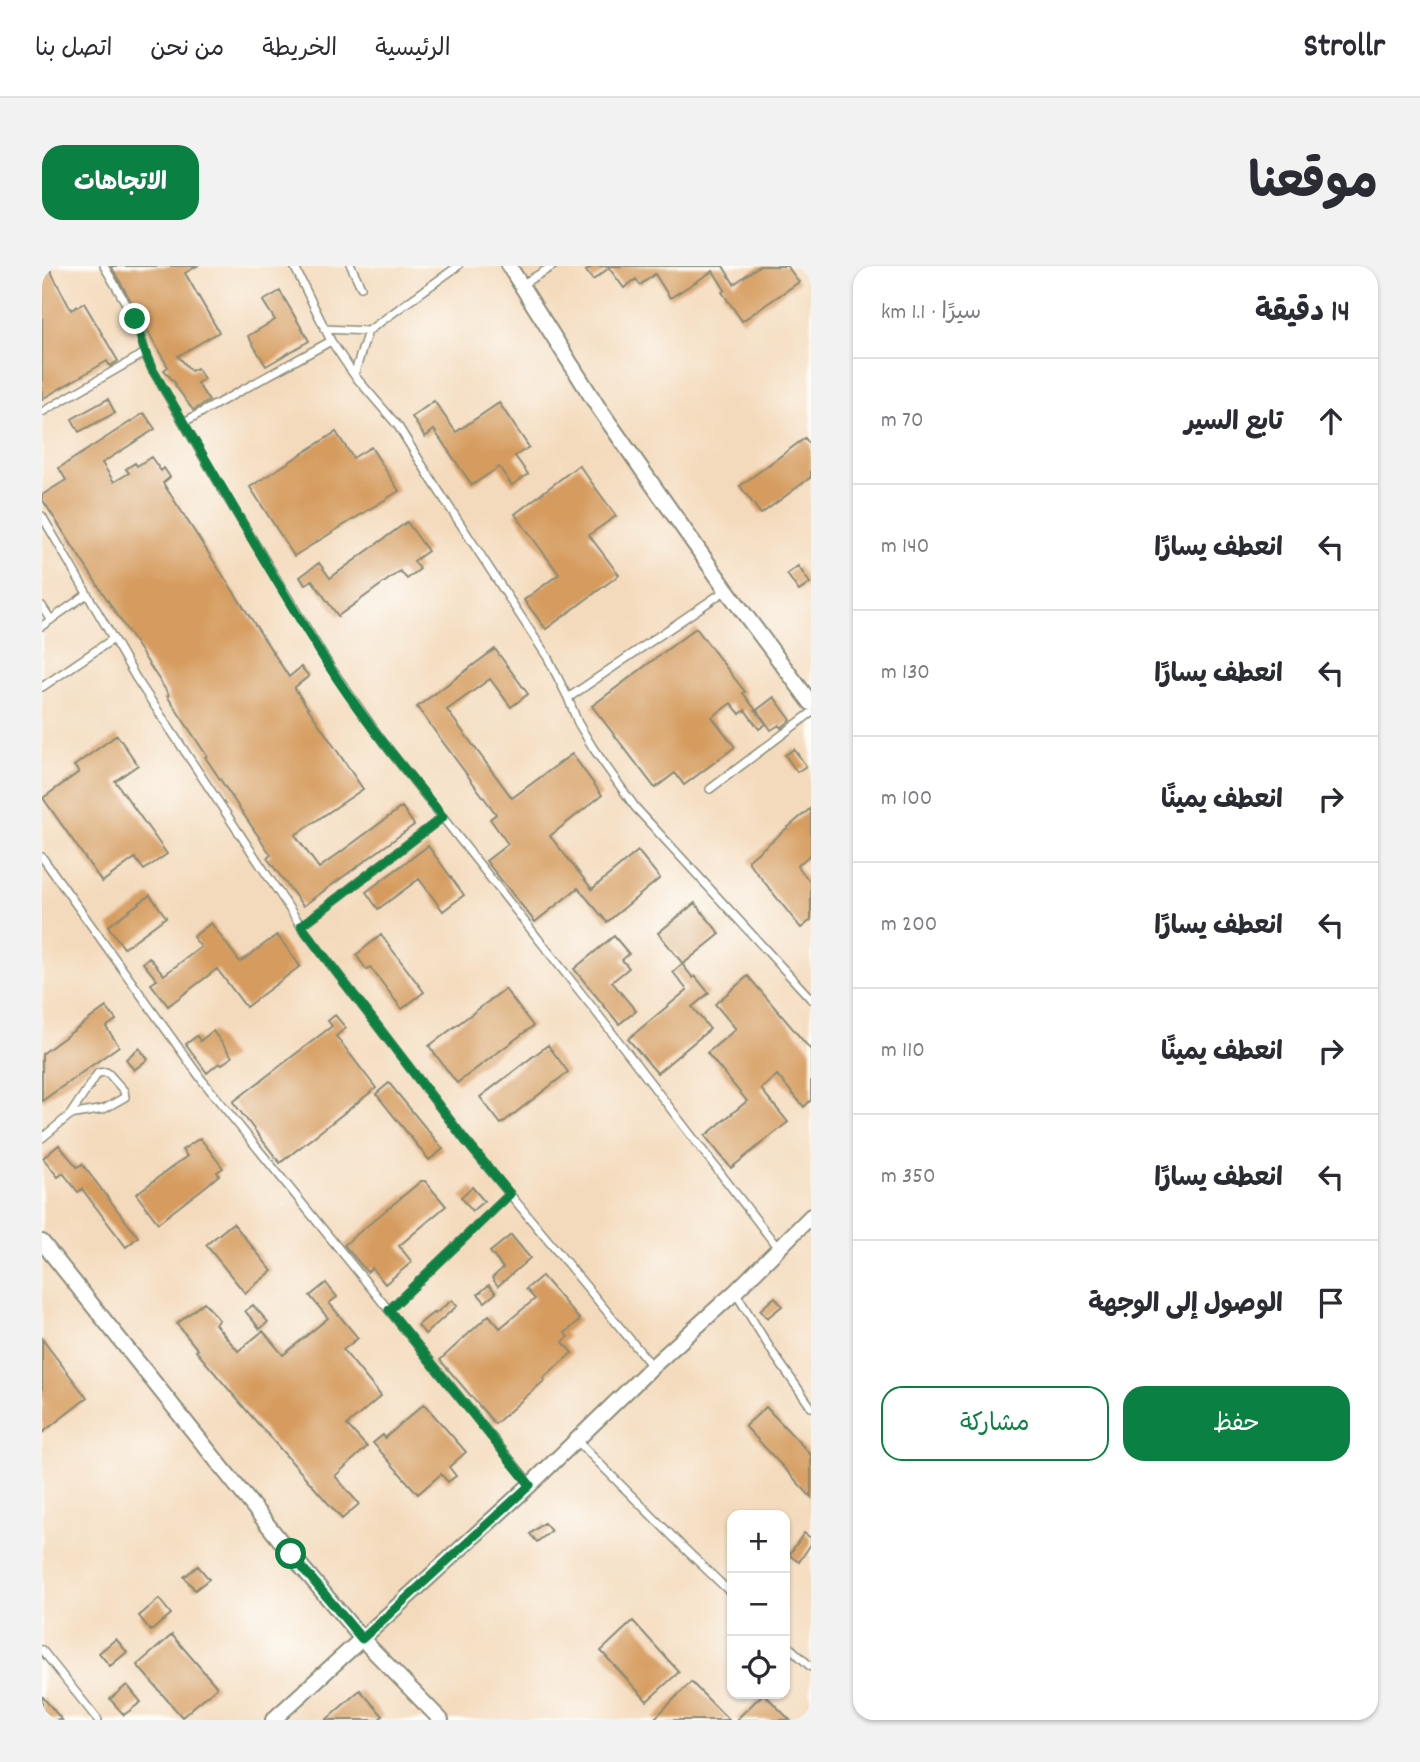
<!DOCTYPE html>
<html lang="ar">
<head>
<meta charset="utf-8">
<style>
	:root { --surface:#fff; --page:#f2f2f3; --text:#2b2b33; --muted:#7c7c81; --line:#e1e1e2; --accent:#0b8043 }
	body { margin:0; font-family:Dekko,"Playpen Sans Arabic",sans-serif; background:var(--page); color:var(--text); direction:rtl }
	.controls { position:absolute; right:21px; bottom:21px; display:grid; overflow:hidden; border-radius:14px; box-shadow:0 2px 5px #0004 }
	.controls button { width:63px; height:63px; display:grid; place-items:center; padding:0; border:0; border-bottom:2px solid var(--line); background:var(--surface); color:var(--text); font:35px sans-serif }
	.stop { position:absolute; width:21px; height:21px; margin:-16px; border:5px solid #0b8043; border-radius:50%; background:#fff }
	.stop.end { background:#0b8043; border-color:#fff; box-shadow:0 2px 7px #0008 }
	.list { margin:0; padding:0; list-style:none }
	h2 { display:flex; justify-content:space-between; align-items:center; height:91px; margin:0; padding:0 28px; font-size:30px }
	h2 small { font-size:23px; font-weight:400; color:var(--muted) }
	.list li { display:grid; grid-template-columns:46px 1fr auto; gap:21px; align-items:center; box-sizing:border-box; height:126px; padding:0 28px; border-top:2px solid var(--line) }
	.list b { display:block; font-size:26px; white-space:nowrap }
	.list em { font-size:23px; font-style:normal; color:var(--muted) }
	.actions { display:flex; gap:14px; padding:21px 28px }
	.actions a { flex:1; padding:16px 0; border:2px solid var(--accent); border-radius:21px; text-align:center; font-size:24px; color:var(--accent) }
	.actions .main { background:var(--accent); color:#fff }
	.icon { flex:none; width:38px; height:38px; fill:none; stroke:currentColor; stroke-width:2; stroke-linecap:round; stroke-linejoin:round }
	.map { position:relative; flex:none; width:769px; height:1454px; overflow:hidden; direction:ltr; border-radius:21px }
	header { display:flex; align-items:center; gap:42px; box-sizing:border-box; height:98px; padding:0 35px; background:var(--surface); border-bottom:2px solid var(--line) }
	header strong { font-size:33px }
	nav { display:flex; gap:38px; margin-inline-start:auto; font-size:24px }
	.intro { display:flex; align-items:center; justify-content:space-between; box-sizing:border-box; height:168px; padding:0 42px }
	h1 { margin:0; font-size:49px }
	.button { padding:18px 32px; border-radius:21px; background:var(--accent); color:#fff; font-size:24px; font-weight:700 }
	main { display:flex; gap:42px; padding:0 42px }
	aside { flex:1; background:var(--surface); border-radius:21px; box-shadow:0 2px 5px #0004 }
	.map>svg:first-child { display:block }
	.building { fill:#d69c5f }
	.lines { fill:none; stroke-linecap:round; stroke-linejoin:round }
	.lane-casing { stroke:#8a8c78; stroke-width:10 }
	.street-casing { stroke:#8a8c78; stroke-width:18 }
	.lane { stroke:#fff; stroke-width:7 }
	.street { stroke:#fff; stroke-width:14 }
	.route { stroke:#0b8043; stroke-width:9 }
</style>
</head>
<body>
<header>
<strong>Strollr</strong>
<nav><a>الرئيسية</a><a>الخريطة</a><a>من نحن</a><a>اتصل بنا</a></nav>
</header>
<div class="intro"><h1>موقعنا</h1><a class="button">الاتجاهات</a></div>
<main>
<aside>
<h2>14 دقيقة<small>سيرًا · 1.1 km</small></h2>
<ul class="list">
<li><svg class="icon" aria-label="ahead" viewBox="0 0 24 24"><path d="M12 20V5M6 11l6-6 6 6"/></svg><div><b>تابع السير</b></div><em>70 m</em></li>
<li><svg class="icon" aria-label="left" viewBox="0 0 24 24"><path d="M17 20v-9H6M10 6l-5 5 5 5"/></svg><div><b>انعطف يسارًا</b></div><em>140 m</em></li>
<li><svg class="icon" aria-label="left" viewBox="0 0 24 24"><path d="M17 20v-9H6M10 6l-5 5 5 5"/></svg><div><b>انعطف يسارًا</b></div><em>130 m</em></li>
<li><svg class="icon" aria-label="right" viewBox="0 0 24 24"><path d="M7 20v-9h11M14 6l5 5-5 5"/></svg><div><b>انعطف يمينًا</b></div><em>100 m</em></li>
<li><svg class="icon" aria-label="left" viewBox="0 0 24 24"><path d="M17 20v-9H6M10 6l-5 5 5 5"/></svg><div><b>انعطف يسارًا</b></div><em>200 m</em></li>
<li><svg class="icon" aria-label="right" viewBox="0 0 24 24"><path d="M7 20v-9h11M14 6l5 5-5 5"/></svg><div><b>انعطف يمينًا</b></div><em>110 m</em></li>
<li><svg class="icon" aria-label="left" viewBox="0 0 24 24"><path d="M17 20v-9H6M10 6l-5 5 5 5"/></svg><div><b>انعطف يسارًا</b></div><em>350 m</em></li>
<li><svg class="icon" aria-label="arrive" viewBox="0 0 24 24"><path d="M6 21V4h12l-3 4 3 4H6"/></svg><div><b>الوصول إلى الوجهة</b></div></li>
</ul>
<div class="actions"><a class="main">حفظ</a><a>مشاركة</a></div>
</aside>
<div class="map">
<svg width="769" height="1454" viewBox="0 0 769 1454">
	<rect width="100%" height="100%" fill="#fdfcf7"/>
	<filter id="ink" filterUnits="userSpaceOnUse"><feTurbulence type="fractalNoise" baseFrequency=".0143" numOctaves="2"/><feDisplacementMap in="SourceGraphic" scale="14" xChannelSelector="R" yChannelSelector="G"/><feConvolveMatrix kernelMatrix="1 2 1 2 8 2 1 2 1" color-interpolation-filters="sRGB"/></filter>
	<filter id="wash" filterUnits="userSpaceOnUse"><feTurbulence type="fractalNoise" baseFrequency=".00686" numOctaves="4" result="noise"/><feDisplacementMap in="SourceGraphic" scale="28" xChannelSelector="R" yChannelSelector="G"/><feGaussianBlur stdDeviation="1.57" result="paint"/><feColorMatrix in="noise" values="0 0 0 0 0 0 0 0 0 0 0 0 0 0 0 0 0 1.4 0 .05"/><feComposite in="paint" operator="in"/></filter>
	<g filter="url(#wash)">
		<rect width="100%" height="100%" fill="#f4dabc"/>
		<g id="blocks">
			<path class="building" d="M 0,0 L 6,0 L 29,44 L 42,37 L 76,95 L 68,100 L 65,95 L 0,133 Z
				M 69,0 L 155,0 L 143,7 L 177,66 L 136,90 L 149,105 L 155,102 L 162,113 L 155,117 L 167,135 L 151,144 L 133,119 L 134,118 L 122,104 L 126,101 Z
				M 551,0 L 681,0 L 692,18 L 717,0 L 745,0 L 757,16 L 700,55 L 680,26 L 683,24 L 671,5 L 628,32 L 613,8 L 598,19 L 594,13 L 582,22 L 567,2 L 551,14 L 544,5 Z
				M 238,25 L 267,75 L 224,100 L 206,70 L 233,54 L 221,35 Z
				M 66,133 L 73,147 L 37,166 L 30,153 Z
				M 392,135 L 414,166 L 457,137 L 487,181 L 473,190 L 486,208 L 470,219 L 457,201 L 430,219 L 392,164 L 383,171 L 370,151 Z
				M 102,147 L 113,163 L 60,197 L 72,216 L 87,207 L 84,203 L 93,197 L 95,200 L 109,191 L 119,205 L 122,202 L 128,211 L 121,217 L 247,411 L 259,401 L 267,410 L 253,421 L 253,423 L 321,523 L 253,569 L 277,602 L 360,541 L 372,559 L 261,640 L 225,592 L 229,589 L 163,491 L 165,490 L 125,430 L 127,429 L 0,233 L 0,229 L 24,214 L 17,202 Z
				M 294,166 L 311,192 L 329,181 L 357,225 L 252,290 L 208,221 Z
				M 763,172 L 769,180 L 769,211 L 719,248 L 698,220 Z
				M 537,199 L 574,250 L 547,269 L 577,309 L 504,363 L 482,334 L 517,308 L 473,248 Z
				M 365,256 L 386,285 L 372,295 L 378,303 L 365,313 L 358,305 L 296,350 L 270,314 L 263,319 L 258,311 L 277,297 L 288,312 Z
				M 756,300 L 768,317 L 757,325 L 745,308 Z
				M 654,362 L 703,426 L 701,427 L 724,458 L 717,463 L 703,444 L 698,448 L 689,437 L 670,451 L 693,481 L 642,519 L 633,507 L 613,522 L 550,440 Z
				M 453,383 L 486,428 L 469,441 L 448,413 L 405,444 L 470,532 L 530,488 L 560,529 L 508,570 L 550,623 L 596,585 L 618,612 L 565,656 L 536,622 L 493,656 L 444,595 L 466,578 L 448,553 L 454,548 L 375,441 Z
				M 732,431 L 749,454 L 739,462 L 737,459 L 729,464 L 715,444 Z
				M 75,469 L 96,499 L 73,515 L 125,588 L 102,604 L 93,592 L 60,616 L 1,532 L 37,506 L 32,500 Z
				M 752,483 L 764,500 L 755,506 L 743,489 Z
				M 769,542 L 769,588 L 755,600 L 769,617 L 769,654 L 759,662 L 707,597 L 707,594 Z
				M 386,580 L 422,629 L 401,645 L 377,613 L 336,643 L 324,626 Z
				M 108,629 L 124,651 L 82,682 L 66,660 Z
				M 653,637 L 678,668 L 641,698 L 616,667 Z
				M 169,657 L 198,696 L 235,669 L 258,700 L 204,741 L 175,703 L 126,740 L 109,718 L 115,714 L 101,697 L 107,691 L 122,709 L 159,681 L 151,671 Z
				M 339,669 L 382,726 L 360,743 L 328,701 L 325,704 L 314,689 Z
				M 572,670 L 587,688 L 580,694 L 587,702 L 570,716 L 594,745 L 577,758 L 532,703 Z
				M 640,698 L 651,712 L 653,710 L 667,727 L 650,741 L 668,763 L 615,807 L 586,773 L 645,724 L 631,706 Z
				M 706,710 L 769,784 L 769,834 L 762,841 L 735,809 L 719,823 L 746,856 L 689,902 L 663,870 L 705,835 L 665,787 L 694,763 L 673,738 Z
				M 463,723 L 491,760 L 415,817 L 387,780 Z
				M 64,741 L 74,754 L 64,761 L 77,780 L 0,835 L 0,788 Z
				M 293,749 L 304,762 L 294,770 L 334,822 L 238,897 L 191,836 L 290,760 L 286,755 Z
				M 171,765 L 190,791 L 179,799 L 177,797 L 165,807 L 144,778 L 155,770 L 158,775 Z
				M 506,779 L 526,806 L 459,858 L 438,831 Z
				M 97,782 L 106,793 L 92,804 L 84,793 Z
				M 347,817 L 401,883 L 387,894 L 334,828 Z
				M 158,872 L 181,902 L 175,906 L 177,909 L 164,920 L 116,957 L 94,928 L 145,890 L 140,884 Z
				M 17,879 L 35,901 L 40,898 L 96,971 L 84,981 L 40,923 L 36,926 L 21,907 L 16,911 L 1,892 Z
				M 379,915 L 383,915 L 404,940 L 357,980 L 370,996 L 343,1018 L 330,1002 L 325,1006 L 302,979 Z
				M 430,921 L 442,935 L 430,945 L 419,931 Z
				M 191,957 L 230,1005 L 203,1027 L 164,979 Z
				M 469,969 L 488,992 L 456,1020 L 450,1012 L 461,1002 L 448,986 Z
				M 500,1010 L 538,1054 L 523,1067 L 526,1071 L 521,1076 L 530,1087 L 501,1112 L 503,1114 L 453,1158 L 398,1094 L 447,1049 L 458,1062 L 493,1033 L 484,1023 Z
				M 284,1017 L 295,1031 L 287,1037 L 316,1072 L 301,1084 L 339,1130 L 305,1159 L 325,1181 L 293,1210 L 317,1238 L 300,1253 L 211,1152 L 154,1085 L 156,1084 L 135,1058 L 162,1036 L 177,1054 L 173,1058 L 196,1085 L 221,1065 L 241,1089 L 286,1052 L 268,1030 Z
				M 447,1019 L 454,1027 L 443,1036 L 436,1028 Z
				M 733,1031 L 740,1040 L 725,1052 L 718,1044 Z
				M 410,1034 L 415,1040 L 383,1068 L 376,1059 L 392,1046 L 393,1048 Z
				M 211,1039 L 226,1056 L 218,1063 L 203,1045 Z
				M 0,1073 L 45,1132 L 0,1167 Z
				M 382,1138 L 424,1186 L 407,1201 L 414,1210 L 406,1216 L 399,1208 L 376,1228 L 331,1177 L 341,1169 L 343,1172 Z
				M 724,1141 L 769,1189 L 769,1231 L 703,1160 Z
				M 502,1257 L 509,1265 L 495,1276 L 488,1268 Z
				M 762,1267 L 769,1272 L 769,1278 L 757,1296 L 747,1289 Z
				M 156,1300 L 167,1313 L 153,1324 L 142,1311 Z
				M 117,1333 L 129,1348 L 109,1365 L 97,1350 Z
				M 591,1355 L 637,1406 L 605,1435 L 559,1385 Z
				M 130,1369 L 175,1421 L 140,1451 L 95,1399 Z
				M 74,1373 L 85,1386 L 68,1400 L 57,1387 Z
				M 649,1416 L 687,1454 L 611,1454 Z
				M 85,1419 L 99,1436 L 82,1449 L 68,1433 Z
				M 318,1424 L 341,1450 L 336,1454 L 284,1454 Z
				M 721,1428 L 722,1428 L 748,1454 L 694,1454 Z
				M 0,1430 L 20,1454 L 0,1454 Z"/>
		</g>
	</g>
	<g filter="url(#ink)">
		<use href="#blocks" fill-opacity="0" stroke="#8a8c78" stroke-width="2"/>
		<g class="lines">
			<g class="lane-casing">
				<path id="lane" d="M 62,0 L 93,53 L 99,69 L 103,87 L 110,103 L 186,233 L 287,399 L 341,476 L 554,746 L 736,982
					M 252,0 L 289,75 L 312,109 L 356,160 L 389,213 L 506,392 L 526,432 L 536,457 L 551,482 L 593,541 L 769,733
					M 309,0 L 319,21
					M 479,19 L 511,0
					M 282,63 L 326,65
					M 312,109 L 326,65 L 416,0
					M 0,146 L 103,87
					M 142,156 L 289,75
					M 0,250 L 94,412 L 259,660 L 423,874 L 610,1100
					M 0,340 L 9,354
					M 0,360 L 45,328
					M 0,421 L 71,373
					M 526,432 L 684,324
					M 668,523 L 769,447
					M 0,591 L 160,814 L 488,1218
					M 259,660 L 401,551
					M 0,872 L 28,849 L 56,807 L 64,806 L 67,808 L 82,825 L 83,831 L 62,843 L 28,849
					M 693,1026 L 731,1087 L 769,1141
					M 347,1044 L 468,928
					M 534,1174 L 643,1283 L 690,1328
					M 743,1377 L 769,1401
					M 0,1384 L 56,1454"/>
			</g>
			<g class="street-casing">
				<path id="street" d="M 467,0 L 556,141 L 684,323 L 769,437
					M 0,976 L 249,1288 L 320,1373 L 399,1454
					M 231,1454 L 488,1219 L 611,1100 L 693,1026 L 769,950"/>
			</g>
			<use href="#lane" class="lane"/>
			<use href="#street" class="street"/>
		</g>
	</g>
	<g class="lines" filter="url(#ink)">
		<path class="route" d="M 93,53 C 99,70 102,87 110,103 C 169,201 224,301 285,397 C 319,451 361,501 401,551 L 259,660 L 423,874 L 468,928 L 347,1044 L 488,1219 L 320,1373 L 249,1288"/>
	</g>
</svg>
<div class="controls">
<button>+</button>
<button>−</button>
<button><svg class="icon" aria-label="locate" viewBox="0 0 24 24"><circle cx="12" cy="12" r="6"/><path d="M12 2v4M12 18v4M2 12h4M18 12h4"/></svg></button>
</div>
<div class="stop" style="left:249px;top:1288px"></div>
<div class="stop end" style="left:93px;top:53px"></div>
</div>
</main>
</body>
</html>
